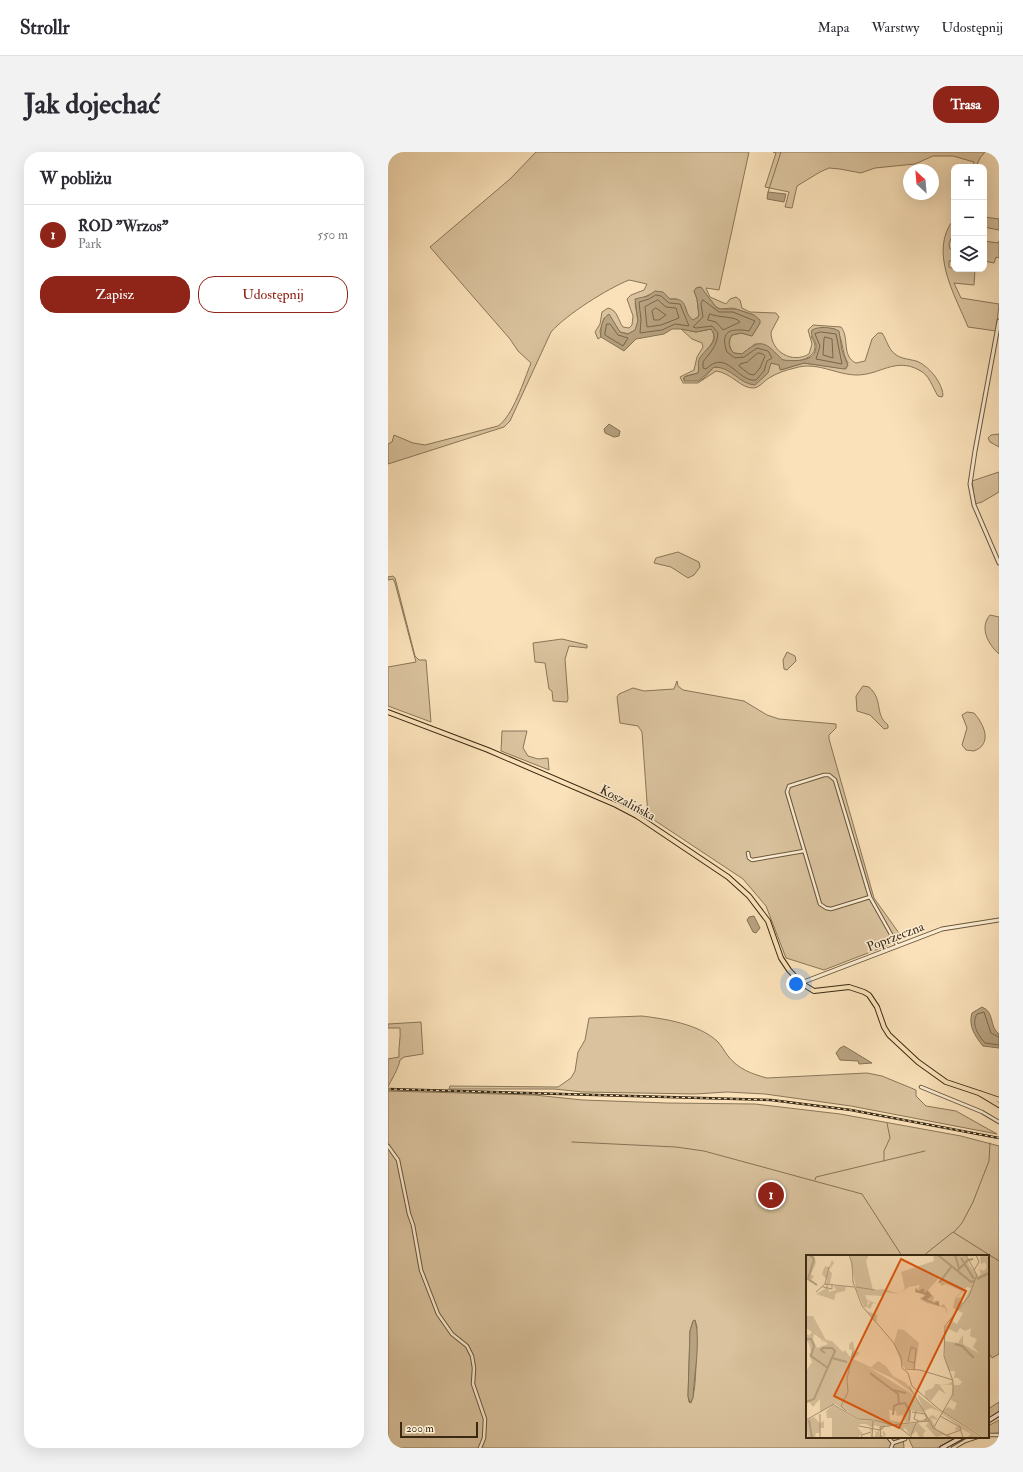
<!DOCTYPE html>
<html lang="pl">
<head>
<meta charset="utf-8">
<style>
	:root { --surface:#fff; --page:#f2f2f3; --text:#2b2b33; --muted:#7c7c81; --line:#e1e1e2; --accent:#8f2418 }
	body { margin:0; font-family:"IM FELL Double Pica",serif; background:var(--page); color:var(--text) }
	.controls { position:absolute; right:12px; top:12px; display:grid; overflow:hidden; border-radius:8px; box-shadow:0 4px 16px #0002 }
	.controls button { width:36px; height:36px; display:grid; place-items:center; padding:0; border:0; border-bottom:1px solid var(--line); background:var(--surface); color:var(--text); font:20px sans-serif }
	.compass { position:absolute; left:515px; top:12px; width:36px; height:36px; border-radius:50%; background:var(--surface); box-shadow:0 4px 16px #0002; rotate:334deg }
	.scale { position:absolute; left:12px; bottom:10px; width:78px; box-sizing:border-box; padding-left:4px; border:2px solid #392912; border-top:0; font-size:11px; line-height:14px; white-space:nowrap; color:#392912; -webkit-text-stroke:3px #fcecd2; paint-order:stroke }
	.you { position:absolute; left:408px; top:832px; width:14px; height:14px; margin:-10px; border:3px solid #fff; border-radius:50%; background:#1a73e8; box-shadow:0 0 0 6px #1a73e833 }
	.badge { display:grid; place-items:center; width:26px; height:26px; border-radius:50%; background:var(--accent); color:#fff; font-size:13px; font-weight:700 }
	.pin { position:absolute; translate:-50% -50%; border:2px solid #fff; box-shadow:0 1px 4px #0006 }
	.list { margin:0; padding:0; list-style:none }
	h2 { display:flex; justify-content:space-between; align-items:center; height:52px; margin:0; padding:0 16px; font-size:17px }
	h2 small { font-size:13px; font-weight:400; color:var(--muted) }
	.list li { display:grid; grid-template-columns:26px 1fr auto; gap:12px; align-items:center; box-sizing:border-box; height:60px; padding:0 16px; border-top:1px solid var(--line) }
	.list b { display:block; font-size:15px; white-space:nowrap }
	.list p { margin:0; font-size:13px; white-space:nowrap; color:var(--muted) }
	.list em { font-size:13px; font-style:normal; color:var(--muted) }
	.actions { display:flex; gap:8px; padding:12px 16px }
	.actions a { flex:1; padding:9px 0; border:1px solid var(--accent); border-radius:16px; text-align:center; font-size:14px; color:var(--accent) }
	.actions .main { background:var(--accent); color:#fff }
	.icon { flex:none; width:22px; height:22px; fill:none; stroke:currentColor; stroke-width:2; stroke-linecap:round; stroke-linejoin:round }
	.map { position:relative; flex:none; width:611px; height:1296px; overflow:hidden; border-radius:16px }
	header { display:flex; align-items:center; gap:24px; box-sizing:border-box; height:56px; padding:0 20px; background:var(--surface); border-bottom:1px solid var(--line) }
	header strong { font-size:19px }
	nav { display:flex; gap:22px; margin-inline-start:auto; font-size:14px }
	.intro { display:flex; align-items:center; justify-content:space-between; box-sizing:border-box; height:96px; padding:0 24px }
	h1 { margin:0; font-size:28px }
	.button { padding:10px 18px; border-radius:16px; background:var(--accent); color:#fff; font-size:14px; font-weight:700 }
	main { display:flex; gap:24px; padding:0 24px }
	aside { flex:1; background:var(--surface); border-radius:16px; box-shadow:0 4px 16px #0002 }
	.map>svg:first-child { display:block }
	.green { fill:#d9c29d; stroke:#897658; fill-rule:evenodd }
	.water { fill:#b8a280; stroke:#857254 }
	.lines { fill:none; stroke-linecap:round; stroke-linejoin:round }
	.shore { stroke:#786649; stroke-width:1 }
	.stream { stroke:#857254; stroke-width:1 }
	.minor-casing { stroke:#69573c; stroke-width:4.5 }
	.tertiary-casing { stroke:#69573c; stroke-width:5 }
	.secondary-casing { stroke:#392912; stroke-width:5.5 }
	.trunk-casing { stroke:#392912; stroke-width:6 }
	.motorway-casing { stroke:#392912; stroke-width:6 }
	.minor { stroke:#fcecd2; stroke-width:2.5 }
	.tertiary { stroke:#fcecd2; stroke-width:3 }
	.secondary { stroke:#fcecd2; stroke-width:3.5 }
	.trunk { stroke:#fae1b9; stroke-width:4 }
	.motorway { stroke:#fae1b9; stroke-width:4.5 }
	.rail-casing { stroke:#392912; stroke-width:2.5 }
	.rail { stroke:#fcecd2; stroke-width:1; stroke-dasharray:3; stroke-linecap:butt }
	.labels { text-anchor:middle; stroke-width:3; stroke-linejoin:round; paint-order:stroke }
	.street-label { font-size:13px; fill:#392912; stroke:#fcecd2 }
	.inset-river { fill:none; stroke:#b8a280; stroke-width:2 }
	.inset-road { fill:none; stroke:#ad9776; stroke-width:1 }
	.view { fill:#df570c; fill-opacity:0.15; stroke:#df570c; stroke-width:2 }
	.inset-edge { fill:none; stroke:#392912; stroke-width:2 }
</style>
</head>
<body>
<header>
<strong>Strollr</strong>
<nav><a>Mapa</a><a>Warstwy</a><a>Udostępnij</a></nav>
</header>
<div class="intro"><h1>Jak dojechać</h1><a class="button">Trasa</a></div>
<main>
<aside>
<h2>W pobliżu<small></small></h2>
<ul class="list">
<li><span class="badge">1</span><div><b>ROD &quot;Wrzos&quot;</b><p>Park</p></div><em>550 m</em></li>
</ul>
<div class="actions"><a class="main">Zapisz</a><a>Udostępnij</a></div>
</aside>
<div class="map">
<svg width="611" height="1296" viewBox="0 0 611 1296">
	<rect width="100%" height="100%" fill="#fae1b9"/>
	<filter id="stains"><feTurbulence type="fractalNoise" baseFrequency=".005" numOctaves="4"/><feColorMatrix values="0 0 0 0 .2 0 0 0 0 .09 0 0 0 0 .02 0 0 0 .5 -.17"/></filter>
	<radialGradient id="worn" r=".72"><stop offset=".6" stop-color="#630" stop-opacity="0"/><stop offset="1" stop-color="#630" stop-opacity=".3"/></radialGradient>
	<path class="green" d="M 148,0 L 361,0 L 331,138 L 318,136 L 322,145 L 338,152 L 342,147 L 348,145 L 352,148 L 354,156 L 362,160 L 388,161 L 391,165 L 383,180 C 383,200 404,212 421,202 L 424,192 L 420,178 L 425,173 L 453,175 C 462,186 453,204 468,211 L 477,209 L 484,187 L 490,181 L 494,181 C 499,188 500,197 507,202 C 513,207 521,207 528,209 C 540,213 554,230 555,243 L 554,245 L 550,244 C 544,235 542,223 531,218 C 507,205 492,223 469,223 C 448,223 429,209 407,216 C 398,218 389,221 381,226 C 376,229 372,235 366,236 C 353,237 344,221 328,219 L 310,231 L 295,231 L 292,225 L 306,218 L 309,205 L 315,195 L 314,191 L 304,187 L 293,177 L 308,180 L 323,177 C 332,189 317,196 314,205 C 312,211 312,216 310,221 L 298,224 L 295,227 L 315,227 L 326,215 L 338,216 L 357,230 C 377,226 375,229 383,211 L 391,213 L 393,218 L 416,211 L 458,217 L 460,211 C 453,200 456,186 447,177 L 433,176 L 423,185 C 437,203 411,213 395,208 C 387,205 379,196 371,192 L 367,192 L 354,202 L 346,201 C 341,197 340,189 344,183 L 353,181 L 364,184 L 372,171 L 366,163 L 345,156 L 332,157 L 328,155 L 313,136 L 310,135 L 306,139 L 309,147 L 311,164 L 305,169 L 301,166 L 297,155 L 289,147 L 282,147 C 269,135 260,143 247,151 L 250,169 L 248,178 L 240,182 L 232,180 L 225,170 L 216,166 L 212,179 L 213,185 L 210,187 L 207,180 L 212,172 L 214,160 L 220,156 C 230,158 230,169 235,175 L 241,176 L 244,173 L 245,164 L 239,147 L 243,143 L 256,138 L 259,132 L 241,128 C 219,137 179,162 163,180 L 122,269 L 116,275 L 0,312 L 0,292 L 4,290 L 6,283 L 25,291 L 37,293 L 110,274 C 125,264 136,228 143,211 L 130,199 L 122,187 L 42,95 L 122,27 Z
		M 385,0 L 597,0 L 592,6 L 588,15 L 584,15 L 586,10 L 565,4 L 545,4 L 527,12 L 487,16 L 473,21 L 452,17 L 441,16 L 432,20 L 409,34 L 404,56 L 397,55 L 401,40 L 377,35 L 388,1 Z
		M 596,65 L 611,67 L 611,78 L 596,75 Z
		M 566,67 L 566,78 L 561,92 L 562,97 L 566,98 L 566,109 L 561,109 L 561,115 L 566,117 L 587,117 L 586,133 L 566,131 L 573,146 L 611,152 L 608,179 L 580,175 C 567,143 540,99 566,67 Z
		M 596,89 L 610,91 L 611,89 L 611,106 L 608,105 L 606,111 L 596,109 Z
		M 611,282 L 611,295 L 602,290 L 600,286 L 603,283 Z
		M 611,320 L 611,340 L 594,350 L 587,352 L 584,329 Z
		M 290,400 L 311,410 L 312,415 L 306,423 L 300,426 L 283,415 L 266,411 L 268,406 Z
		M 5,424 L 7,426 L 27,504 L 31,508 L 38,508 L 43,570 L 0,554 L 0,515 L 28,510 L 7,431 L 5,427 L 0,428 L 0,425 Z
		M 602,463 L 611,465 L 611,502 C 600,492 591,476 602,463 Z
		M 174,487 L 199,493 L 199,496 L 181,494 L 177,507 L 180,547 L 179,550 L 165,549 L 164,539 L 161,537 L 157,511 L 147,510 L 145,491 Z
		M 399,500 L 407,504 L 408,509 L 399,518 L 396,517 L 395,508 Z
		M 289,529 L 290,534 L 295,538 L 356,549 L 379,563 L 391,567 L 448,572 L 448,576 L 441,583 L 441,587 L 486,746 L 513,784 L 519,785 L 504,788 L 503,792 L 436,818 L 398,806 L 378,754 L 355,727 L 260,664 L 254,580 L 250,574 L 232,571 L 229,545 L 231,542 L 245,536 L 256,539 L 286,537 Z
		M 475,534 L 481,535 C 496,549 486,562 500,573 L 500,576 L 496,577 L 482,563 L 469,559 L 468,544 Z
		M 579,560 L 586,561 C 596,572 605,592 586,599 L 578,598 L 574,593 L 579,576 L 574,563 Z
		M 114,579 L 139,579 L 135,596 L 140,604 L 150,607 L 160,606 L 161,618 L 113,599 Z
		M 254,864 C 278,867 310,872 329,889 C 334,894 336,899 340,904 C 350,917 364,922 379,926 L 479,921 L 494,924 L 528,938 L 528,944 L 538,954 L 568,959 L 609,982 L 463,954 L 377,942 L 339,940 L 307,942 L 195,940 L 166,937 L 61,937 L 62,934 L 170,935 L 183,926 L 187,919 L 190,900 L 197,888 L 201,866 Z
		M 33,870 L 35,902 L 16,905 L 12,908 C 10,918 3,928 0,935 L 0,907 L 11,905 C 10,895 13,887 12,876 L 0,876 L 0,872 Z
		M 0,939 L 146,943 L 195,948 L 279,951 L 367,952 L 452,962 L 573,984 L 611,994 L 611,1202 L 604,1206 L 600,1200 L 600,1104 L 419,1104 L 419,1285 L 515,1285 L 516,1296 L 0,1296 ZM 307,1168 L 309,1175 C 307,1195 310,1234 303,1251 L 301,1250 L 300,1244 L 302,1179 L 305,1169 Z
		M 611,1250 L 611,1260 L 600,1267 L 600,1257 Z
		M 611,1268 L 611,1281 L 600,1282 L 600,1274 Z
		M 520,1285 L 569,1285 L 549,1296 L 525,1296 Z"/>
	<path class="water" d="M 380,40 L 398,42 L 396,50 L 379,47 Z
		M 313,135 L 328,155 L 332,157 L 348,157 L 366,163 L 372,168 L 372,171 L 364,184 L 353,181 L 344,183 C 339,189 341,197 346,201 L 354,202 C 358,199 361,196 365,194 C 378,186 386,201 395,208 C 406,209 429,211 428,193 C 427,187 422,185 424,178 C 431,174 444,175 451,179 L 454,198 L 460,214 L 456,217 L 416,211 L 392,218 L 391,213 L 383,211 L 380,221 L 367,233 C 351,232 344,215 326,215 L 311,229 L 296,229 L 296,225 L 310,221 C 312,217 309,213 311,208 C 314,198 334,191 323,177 L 308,180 L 293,177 L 284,177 L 276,182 L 248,187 L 236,199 L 213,185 C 212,177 214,166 221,162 L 232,180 L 240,182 L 247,178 L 250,169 L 247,147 L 260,144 L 267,139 L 275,140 L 282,147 C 303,146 293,159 305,168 L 311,164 L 309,147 L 306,139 L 308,136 Z
		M 221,272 L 232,279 L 231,284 L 226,285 L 217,281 L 216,277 Z
		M 366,764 L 372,776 L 368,781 L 365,780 L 359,768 L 361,765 Z
		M 594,855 C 607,860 601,875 611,882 L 611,896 L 595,894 C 587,884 580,874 584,861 Z
		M 456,894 L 484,911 L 471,912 L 470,909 L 452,908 L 448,901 L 452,896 Z
		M 307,1168 C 313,1189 306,1223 305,1246 L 302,1251 L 300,1244 L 302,1179 L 305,1169 Z"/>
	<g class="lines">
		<path class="shore" d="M 268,143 L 273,144 L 281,151 L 292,152 L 301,174 L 287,172 L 274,178 L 252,181 L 253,168 L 251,150 L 261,147 Z
			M 270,148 L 278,155 L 288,156 L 291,166 L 273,173 L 259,175 L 257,155 Z
			M 315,148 L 331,160 L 345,160 L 367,169 L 361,179 C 344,176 331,178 339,200 L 347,206 L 356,205 L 369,196 L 380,199 L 384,206 L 379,209 L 376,219 L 368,228 C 350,231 339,196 318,217 L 315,216 L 315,210 C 322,200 329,195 330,181 L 324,174 L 308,176 L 305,175 L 315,165 L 313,152 Z
			M 268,156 L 278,163 L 271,168 L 266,168 L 264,159 Z
			M 322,162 C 331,166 348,164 352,170 L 335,178 L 328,170 L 320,168 Z
			M 219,172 L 222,172 L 230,183 L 240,186 L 235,194 L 217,183 Z
			M 433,180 L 448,182 L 454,212 L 428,207 L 432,194 L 427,182 Z
			M 437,185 L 444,187 L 445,206 L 435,203 L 436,187 Z
			M 370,201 L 375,202 L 377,204 L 372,216 L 366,223 L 361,222 L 351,214 L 352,212 L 359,210 Z
			M 611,885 L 603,881 L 596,860 L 589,862 C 583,872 590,883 597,891 L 611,893"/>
		<path class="stream" d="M 380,40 L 393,0
			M 184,990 L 288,995 L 316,999 L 474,1042 L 514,1104
			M 496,1009 L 496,999 L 502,986 L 499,971
			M 427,1028 L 428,1025 L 537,999
			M 566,1080 L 574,1071 L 585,1050 L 601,1009 L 602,991
			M 535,1104 L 565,1080 L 611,1109"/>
		<g class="minor-casing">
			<path id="minor" d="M 360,701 L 361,706 L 364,708 L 416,699
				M 482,745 L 443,757 L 438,756 L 432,752 L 399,640 L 401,634 L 436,623 L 441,623 L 447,628 L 482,745 L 509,793
				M 533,935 L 594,960 L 611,970
				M 0,994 L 10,1008 L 21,1062 L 25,1073 L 33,1118 L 50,1162 L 64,1182 L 79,1194 L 84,1204 L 86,1216 L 85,1232 L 97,1267 L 96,1286 L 92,1296
				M 600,1283 L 611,1283
				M 500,1285 L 505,1291
				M 503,1296 L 505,1291 L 517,1287
				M 565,1296 L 577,1289 L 589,1285"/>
		</g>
		<g class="tertiary-casing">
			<path id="tertiary" d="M 611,169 L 587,299 L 582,332 L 586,353 L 611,411
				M 413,831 L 554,777 L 611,768"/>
		</g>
		<g class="secondary-casing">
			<path id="secondary" d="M 600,1269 L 611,1262
				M 554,1296 L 574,1285"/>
		</g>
		<g class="trunk-casing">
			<path id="trunk" d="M 0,560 L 100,598 L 228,653 L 249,664 L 340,725 L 361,744 L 380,769 L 393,806 L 401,818 L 413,831 L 426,839 L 461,835 L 476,840 L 481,843 L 489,855 L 496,875 L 501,883 L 530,910 L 558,930 L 591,941 L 611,953"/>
		</g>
		<g class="motorway-casing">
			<path id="motorway" d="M 591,941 L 611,948"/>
		</g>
		<use href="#minor" class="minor"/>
		<use href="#tertiary" class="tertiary"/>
		<use href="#secondary" class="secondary"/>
		<use href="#trunk" class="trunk"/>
		<use href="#motorway" class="motorway"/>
		<g class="rail-casing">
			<path id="rail" d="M 0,937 L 383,948 L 463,958 L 611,986"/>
		</g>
		<use href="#rail" class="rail"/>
	</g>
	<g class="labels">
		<g class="street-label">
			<text transform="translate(240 650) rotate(28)" y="5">Koszalińska</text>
			<text transform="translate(507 784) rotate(-21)" y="5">Poprzeczna</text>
		</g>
	</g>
	<g transform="translate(418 1103)">
		<rect width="183" height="183" fill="#fae1b9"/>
		<path d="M 0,0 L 8,0 L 10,8 L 5,19 L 8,22 L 3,27 L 3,23 L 0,24 ZM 43,0 L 63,0 L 60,6 L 67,35 L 78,34 L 93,39 L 99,34 L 95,17 L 128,6 L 127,0 L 160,0 L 163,10 L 172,21 L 175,19 L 173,14 L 178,16 L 181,12 L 179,7 L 175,9 L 174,2 L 179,0 L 183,3 L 183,183 L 179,183 L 136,156 L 142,152 L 148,155 L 151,148 L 145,145 L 147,130 L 154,130 L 156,127 L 152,123 L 148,123 L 149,116 L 143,116 L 139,106 L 138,86 L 152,88 L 157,80 L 157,89 L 174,99 L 167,92 L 171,84 L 164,81 L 165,73 L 159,76 L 154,73 L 151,78 L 139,72 L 144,69 L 144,65 L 151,69 L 157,58 L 147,53 L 149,43 L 156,36 L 140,29 L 135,31 L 134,22 L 122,35 L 128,42 L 127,47 L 131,45 L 134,51 L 138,49 L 141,55 L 141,59 L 139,53 L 121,48 L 114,44 L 114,43 L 118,41 L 117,38 L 120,40 L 115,44 L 126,47 L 121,43 L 126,41 L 121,35 L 119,38 L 116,33 L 112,36 L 110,35 L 110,33 L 108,35 L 110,32 L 112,35 L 114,30 L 103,32 L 93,39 L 79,37 L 77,41 L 59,40 L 61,45 L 74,50 L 70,67 L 60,56 L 72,60 L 74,50 L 67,48 L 64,54 L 61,52 L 64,47 L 62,46 L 61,52 L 58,52 L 49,32 L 40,31 L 39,36 L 30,38 L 28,45 L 10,39 L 19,34 L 21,25 L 16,19 L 19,11 L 23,12 L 26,5 L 28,8 L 23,15 L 26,18 L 24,29 L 22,29 L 23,37 L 30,35 L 28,31 L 50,32 ZM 161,32 L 165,33 L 157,48 L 153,44 L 157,43 L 154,42 L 149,44 ZM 0,61 L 7,61 L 20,85 L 26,86 L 37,97 L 39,95 L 44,102 L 47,96 L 43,94 L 43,89 L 47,86 L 49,96 L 54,98 L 47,104 L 65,112 L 72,106 L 80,111 L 87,121 L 100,128 L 109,140 L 86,123 L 62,112 L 105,138 L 117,154 L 111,139 L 135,157 L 125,153 L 118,156 L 122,163 L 126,160 L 131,163 L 131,165 L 125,163 L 130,174 L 145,183 L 137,180 L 130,182 L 120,171 L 122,167 L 110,166 L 90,170 L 112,168 L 120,176 L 117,179 L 118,183 L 114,183 L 110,176 L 105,181 L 99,173 L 97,175 L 89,170 L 75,172 L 78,174 L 73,176 L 74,180 L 78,181 L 76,177 L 78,176 L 80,180 L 76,183 L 68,183 L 70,178 L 68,176 L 72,177 L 71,174 L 74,175 L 74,172 L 68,170 L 67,173 L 71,174 L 68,173 L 65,177 L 67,182 L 65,183 L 64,173 L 67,173 L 60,169 L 54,169 L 52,173 L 57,179 L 53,181 L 54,183 L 26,183 L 26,163 L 21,163 L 20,156 L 27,150 L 52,165 L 68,166 L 53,164 L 29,149 L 9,160 L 14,157 L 14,144 L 7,152 L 3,147 L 0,149 L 0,116 L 6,107 L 3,99 L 5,97 L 2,86 L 0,90 L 0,79 L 3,80 L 6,77 L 0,73 ZM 8,79 L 15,84 L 17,88 L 17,85 L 22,89 L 11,93 L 7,84 ZM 83,155 L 90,156 L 91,161 L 96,160 L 99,168 L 84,165 ZM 105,155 L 118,158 L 121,164 L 104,167 ZM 92,74 L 98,75 L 113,88 L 109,114 L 99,113 L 96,110 L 88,88 ZM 147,126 L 147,130 L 133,129 L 140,139 L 133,135 L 125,146 L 119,142 L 119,136 L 127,133 L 129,129 L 142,129 ZM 135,158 L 135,157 L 175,183 L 160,183 L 165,179 L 156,174 L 150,176 L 149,173 L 153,171 ZM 8,162 L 14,168 L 18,166 L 18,173 L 14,173 L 14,178 L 10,178 L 9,183 L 2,183 L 0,165 Z" fill="#d9c29d" fill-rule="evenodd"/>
		<path d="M 110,33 L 112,36 L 117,33 L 119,38 L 121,35 L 126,41 L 121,44 L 128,48 L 133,46 L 133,51 L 115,44 L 120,40 L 109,37 Z" fill="#b8a280"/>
		<path class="inset-river" d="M 4,0 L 8,4 L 2,24 L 11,30M 132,0 L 165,27 L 168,26M 149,0 L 153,13M 155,3 L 168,24M 151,16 L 162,5 L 167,4M 171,24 L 183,18M 133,28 L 145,12M 0,84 L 5,84 L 8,91 L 5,101 L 22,113M 149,89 L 156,91 L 168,103M 26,103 L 41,107M 64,118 L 92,139 L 93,149 L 99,148 L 104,156 L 103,166M 87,135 L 100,138M 0,147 L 8,144 L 29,96 L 26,93 L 17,93 L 15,95 L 19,98M 87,160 L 88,151 L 92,149M 3,165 L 6,183"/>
		<path class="inset-road" d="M 43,0 L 46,8 L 47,27 L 56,51 L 87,87 L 95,102 L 96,113 L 102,118 L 106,131 L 134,155 L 177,183M 168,15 L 173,7 L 170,0M 19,29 L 48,32M 17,32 L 26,34 L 26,29M 50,32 L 69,35M 10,37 L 19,29 L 23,12M 108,108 L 102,106 L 105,92 L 110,94 L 108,114M 99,114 L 114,115 L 147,125M 103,131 L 123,165M 28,150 L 52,164 L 67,165M 40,156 L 35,151 L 42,137 L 41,124 L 47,96M 110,156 L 108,164 L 113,166M 106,157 L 119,159 L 121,164 L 118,165M 14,159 L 14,183M 134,161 L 154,172 L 157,183M 0,165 L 28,149M 68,165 L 86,170 L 112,167M 123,165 L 127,173 L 146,183M 111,167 L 123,166M 53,171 L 74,175 L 78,172M 128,172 L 147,139 L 147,126 L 138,101 L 139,71 L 163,41 L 171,20 L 160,0M 105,180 L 110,168M 141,180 L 155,175M 55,183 L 56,180 L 65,177M 66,183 L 67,166M 75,183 L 74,172 L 90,170 L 107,183"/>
		<path class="view" d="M 95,4 L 160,36 L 93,173 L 28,141 Z"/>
		<rect width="183" height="183" class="inset-edge"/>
	</g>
	<rect width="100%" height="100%" filter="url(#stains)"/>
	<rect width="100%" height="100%" fill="url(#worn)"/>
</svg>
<div class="controls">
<button>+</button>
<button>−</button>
<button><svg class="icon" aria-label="layers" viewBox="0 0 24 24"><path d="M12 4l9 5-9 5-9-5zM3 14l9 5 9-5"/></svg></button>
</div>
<svg class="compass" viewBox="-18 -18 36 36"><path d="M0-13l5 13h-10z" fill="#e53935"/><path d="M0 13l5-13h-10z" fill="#7c7c81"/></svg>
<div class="scale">200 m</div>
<div class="you"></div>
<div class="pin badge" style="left:383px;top:1043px">1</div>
</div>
</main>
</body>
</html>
